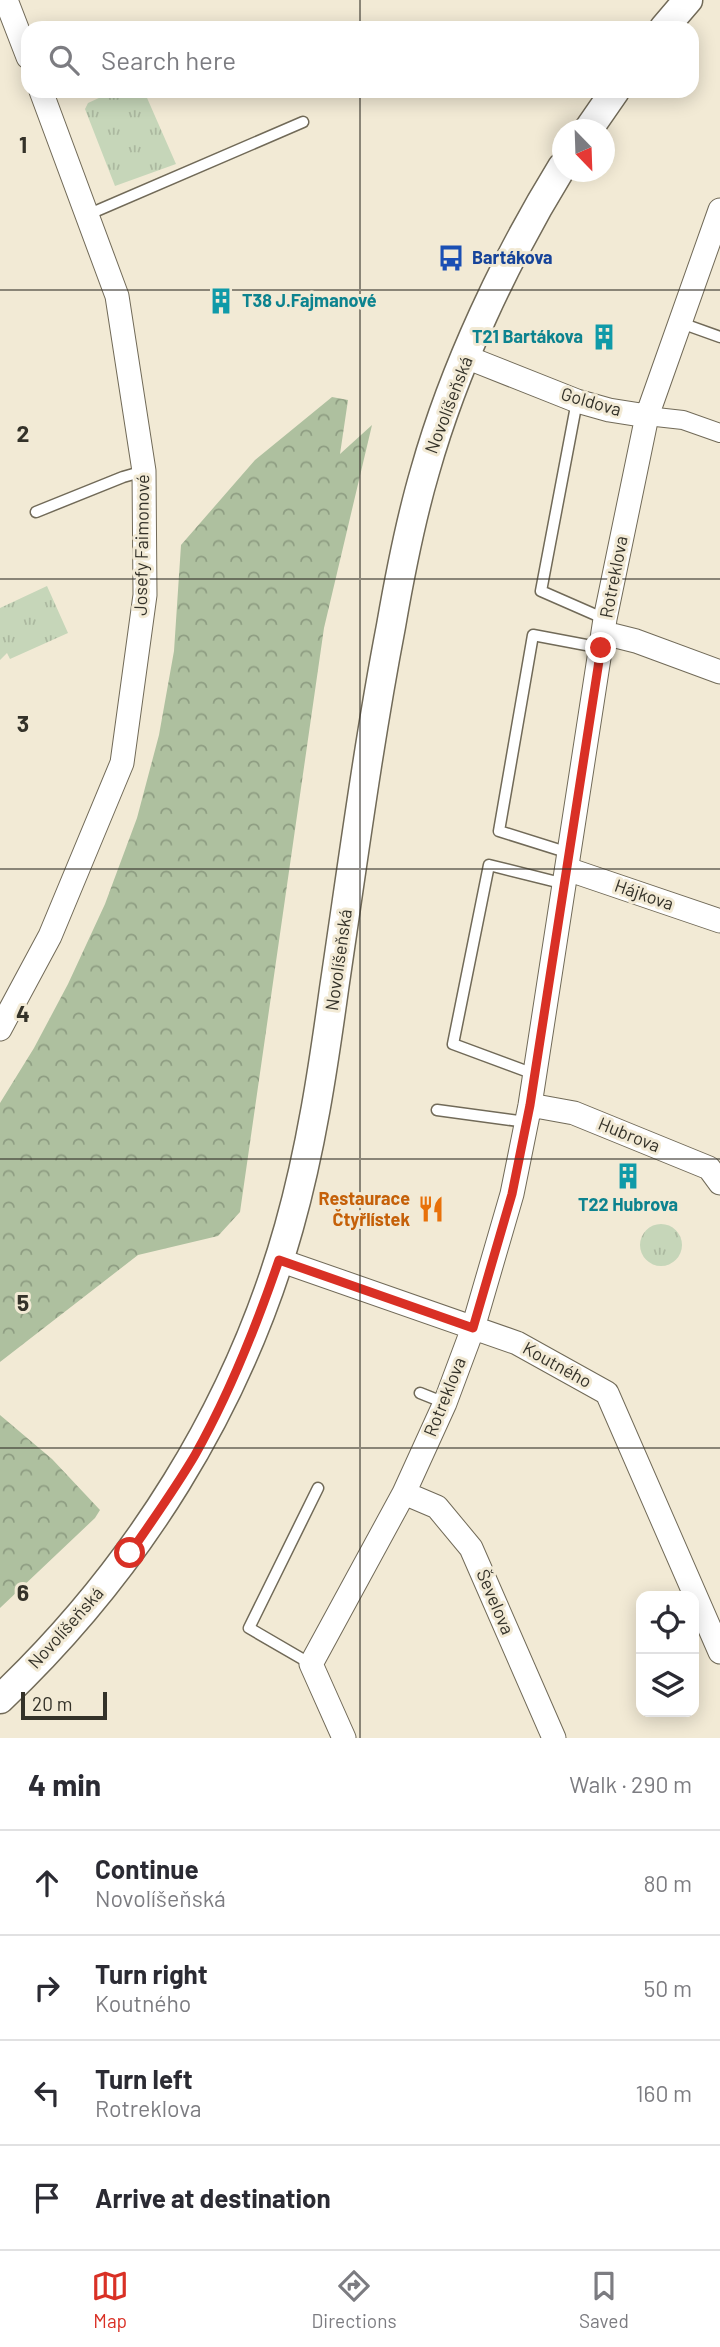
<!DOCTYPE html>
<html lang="en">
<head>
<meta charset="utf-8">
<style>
	:root { --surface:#fff; --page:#f2f2f3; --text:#2b2b33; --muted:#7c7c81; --line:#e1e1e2; --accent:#d93025 }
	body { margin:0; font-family:Barlow,sans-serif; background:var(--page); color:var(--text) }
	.controls { position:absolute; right:21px; bottom:21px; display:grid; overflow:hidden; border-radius:14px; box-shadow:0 4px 18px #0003 }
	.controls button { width:63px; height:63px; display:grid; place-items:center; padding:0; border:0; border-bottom:2px solid var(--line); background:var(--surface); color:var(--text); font:35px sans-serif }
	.compass { position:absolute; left:552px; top:119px; width:63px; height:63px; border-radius:50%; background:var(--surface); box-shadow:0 4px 18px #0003; rotate:157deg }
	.scale { position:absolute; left:21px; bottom:18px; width:86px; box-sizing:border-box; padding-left:7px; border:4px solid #343229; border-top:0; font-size:19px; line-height:24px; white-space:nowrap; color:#343229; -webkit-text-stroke:5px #f2ead5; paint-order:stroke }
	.stop { position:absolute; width:21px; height:21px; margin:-16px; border:5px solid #d93025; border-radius:50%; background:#fff }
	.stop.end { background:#d93025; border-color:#fff; box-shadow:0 2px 7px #0008 }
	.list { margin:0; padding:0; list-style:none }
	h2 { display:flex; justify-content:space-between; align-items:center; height:91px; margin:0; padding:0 28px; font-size:30px }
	h2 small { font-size:23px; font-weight:400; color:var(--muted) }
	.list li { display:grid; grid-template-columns:46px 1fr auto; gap:21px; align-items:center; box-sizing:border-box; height:105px; padding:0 28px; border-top:2px solid var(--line) }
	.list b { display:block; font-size:26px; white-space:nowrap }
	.list p { margin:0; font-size:23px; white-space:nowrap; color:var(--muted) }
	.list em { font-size:23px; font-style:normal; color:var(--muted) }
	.icon { flex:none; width:38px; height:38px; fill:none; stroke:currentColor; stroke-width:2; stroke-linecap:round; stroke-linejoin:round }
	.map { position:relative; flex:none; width:720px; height:1738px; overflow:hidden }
	.search { position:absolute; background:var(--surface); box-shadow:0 4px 18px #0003; left:21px; right:21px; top:21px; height:77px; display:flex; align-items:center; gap:18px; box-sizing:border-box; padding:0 24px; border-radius:21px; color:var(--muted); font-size:26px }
	.sheet { height:511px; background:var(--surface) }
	nav { display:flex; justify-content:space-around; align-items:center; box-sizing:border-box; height:98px; border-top:2px solid var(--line); background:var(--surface); font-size:19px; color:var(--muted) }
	nav a { display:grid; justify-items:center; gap:4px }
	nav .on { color:var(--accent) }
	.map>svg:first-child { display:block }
	.grass { fill:url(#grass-tufts) }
	.forest { fill:url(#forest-crowns) }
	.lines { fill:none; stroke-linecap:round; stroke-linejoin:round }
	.service-casing { stroke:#716a58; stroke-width:13 }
	.pedestrian-casing { stroke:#716a58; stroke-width:20 }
	.minor-casing { stroke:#716a58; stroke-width:25 }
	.tertiary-casing { stroke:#716a58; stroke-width:31 }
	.service { stroke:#fff; stroke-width:10 }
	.pedestrian { stroke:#fff; stroke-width:18 }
	.minor { stroke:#fff; stroke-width:23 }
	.tertiary { stroke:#fff; stroke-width:28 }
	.route { stroke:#d93025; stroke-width:9 }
	.grid { fill:none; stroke:#343229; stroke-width:2; stroke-opacity:0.55 }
	.labels { text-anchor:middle; stroke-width:6; stroke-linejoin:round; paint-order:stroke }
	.transit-label { font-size:18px; font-weight:bold; fill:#164399; stroke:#f2ead5; text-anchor:start }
	.culture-label { font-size:18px; font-weight:bold; fill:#0d838f; stroke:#f2ead5; text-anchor:start }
	.street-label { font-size:18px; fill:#343229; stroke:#f2ead5 }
	.food-label { font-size:18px; font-weight:bold; fill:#c56008; stroke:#f2ead5; text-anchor:end }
	.grid-label { font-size:23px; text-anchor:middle; font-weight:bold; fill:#343229; stroke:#f2ead5; stroke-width:6; stroke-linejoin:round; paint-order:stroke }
</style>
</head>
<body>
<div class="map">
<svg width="720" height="1738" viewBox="0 0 720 1738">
	<defs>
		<pattern id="grass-tufts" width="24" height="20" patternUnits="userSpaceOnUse" patternTransform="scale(1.75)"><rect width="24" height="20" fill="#c6d6b9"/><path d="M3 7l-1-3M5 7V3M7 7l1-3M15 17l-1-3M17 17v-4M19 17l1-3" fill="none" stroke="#abb89f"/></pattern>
		<pattern id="forest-crowns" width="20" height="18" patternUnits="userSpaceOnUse" patternTransform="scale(1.75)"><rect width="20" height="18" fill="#aec09f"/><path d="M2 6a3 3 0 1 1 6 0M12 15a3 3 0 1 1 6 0" fill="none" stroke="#8e9d82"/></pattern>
	</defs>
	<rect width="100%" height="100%" fill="#f2ead5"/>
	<path class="grass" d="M 114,91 L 144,91 L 176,164 L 115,186 L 85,109 L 88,103 Z
		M 47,586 L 68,633 L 10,659 L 7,653 L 0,660 L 0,608 Z
		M640 1245a21 21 0 1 1 42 0a21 21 0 1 1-42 0Z"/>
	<path class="forest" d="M 332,397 L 348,400 L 340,454 L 372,425 L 324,628 L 240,1212 L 218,1236 L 138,1255 L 0,1362 L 0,1103 L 34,1048 L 68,984 L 105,904 L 137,818 L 159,735 L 174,651 L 181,545 L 255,460 Z
		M 0,1415 L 52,1459 L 100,1510 L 95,1518 L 0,1608 Z"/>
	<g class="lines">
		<g class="service-casing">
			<path id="service" d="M 87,215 L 303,122
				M 681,323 L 720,337
				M 577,401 L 541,591 L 605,619
				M 36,512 L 123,477 L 144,471
				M 569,853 L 499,831 L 533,635 L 602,648
				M 534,1074 L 453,1044 L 489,865 L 565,884
				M 437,1110 L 526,1122
				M 420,1393 L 445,1403
				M 311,1664 L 249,1628 L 318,1488"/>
		</g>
		<g class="pedestrian-casing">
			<path id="pedestrian" d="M 647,416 L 683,420 L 720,433"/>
		</g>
		<g class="minor-casing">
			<path id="minor" d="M 6,0 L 28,57
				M 466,357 L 577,401 L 609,410 L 647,416
				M 604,633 L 636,641 L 720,672
				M 567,869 L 720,921
				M 0,1029 L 50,936 L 122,763 L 145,595 L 144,471 L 117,296 L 41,91
				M 530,1105 L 574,1113 L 709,1168 L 720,1183
				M 279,1260 L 517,1343 L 607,1393 L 720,1652
				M 404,1493 L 437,1507 L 471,1548 L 554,1738
				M 344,1738 L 311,1664 L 404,1493 L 445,1403 L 473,1328 L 512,1194 L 530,1105 L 605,619 L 647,416 L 720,210"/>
		</g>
		<g class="tertiary-casing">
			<path id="tertiary" d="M 664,28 L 688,0
				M 588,130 L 615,91
				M 0,1699 C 136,1570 238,1408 289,1227 C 311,1149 323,1069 334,989 C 352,868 368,746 391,626 C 400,574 410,522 425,471 C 454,368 506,258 562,167"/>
		</g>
		<use href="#service" class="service"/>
		<use href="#pedestrian" class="pedestrian"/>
		<use href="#minor" class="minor"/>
		<use href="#tertiary" class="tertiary"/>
	</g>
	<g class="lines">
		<path class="route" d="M 130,1553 C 152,1521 175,1489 195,1455 C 230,1393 256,1327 279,1260 L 473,1328 L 512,1194 L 530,1105 L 601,648"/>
	</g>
	<path class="grid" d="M 360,0 L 360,28M 360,91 L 360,1738M 0,290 L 720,290M 0,579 L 720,579M 0,869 L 720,869M 0,1159 L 720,1159M 0,1448 L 720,1448"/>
	<defs>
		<g id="bus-bare" transform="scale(2.1)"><path d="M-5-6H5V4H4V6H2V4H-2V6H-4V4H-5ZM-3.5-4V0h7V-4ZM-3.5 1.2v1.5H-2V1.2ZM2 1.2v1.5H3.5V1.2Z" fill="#1a4fb4" stroke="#f2ead5" stroke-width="2.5" paint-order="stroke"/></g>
		<g id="building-bare" transform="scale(2.1)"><path d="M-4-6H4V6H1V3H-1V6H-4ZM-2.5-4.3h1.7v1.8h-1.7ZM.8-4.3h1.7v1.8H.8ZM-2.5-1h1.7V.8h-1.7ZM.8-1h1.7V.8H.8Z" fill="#0f9aa8" stroke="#f2ead5" stroke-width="2.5" paint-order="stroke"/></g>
		<g id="restaurant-bare" transform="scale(2.1)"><path d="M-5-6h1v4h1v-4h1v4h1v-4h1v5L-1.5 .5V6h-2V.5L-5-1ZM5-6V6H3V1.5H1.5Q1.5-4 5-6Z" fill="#e8710a" stroke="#f2ead5" stroke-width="2.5" paint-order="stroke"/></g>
	</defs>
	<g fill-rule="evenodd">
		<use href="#bus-bare" x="451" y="258"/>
		<use href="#building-bare" x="221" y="301"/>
		<use href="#building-bare" x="604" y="337"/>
		<use href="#building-bare" x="628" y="1176"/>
		<use href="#restaurant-bare" x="431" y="1209"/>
	</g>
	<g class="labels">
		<g class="transit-label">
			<text x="472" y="264">Bartákova</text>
		</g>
		<g class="culture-label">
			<text x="242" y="307">T38 J.Fajmanové</text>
			<text x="583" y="343" text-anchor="end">T21 Bartákova</text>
			<text x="628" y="1211" text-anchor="middle">T22 Hubrova</text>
		</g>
		<g class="street-label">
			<text transform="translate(591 402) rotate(16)" y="6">Goldova</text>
			<text transform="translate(449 405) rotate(-69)" y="6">Novolíšeňská</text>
			<text transform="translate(142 545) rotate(-89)" y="6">Josefy Faimonové</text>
			<text transform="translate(614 577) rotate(-79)" y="6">Rotreklova</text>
			<text transform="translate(644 895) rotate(19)" y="6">Hájkova</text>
			<text transform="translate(339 960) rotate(-82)" y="6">Novolíšeňská</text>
			<text transform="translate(629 1135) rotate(22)" y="6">Hubrova</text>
			<text transform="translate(557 1365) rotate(29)" y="6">Koutného</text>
			<text transform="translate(445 1397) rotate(-68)" y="6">Rotreklova</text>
			<text transform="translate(495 1602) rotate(67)" y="6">Ševelova</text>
			<text transform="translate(66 1628) rotate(-48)" y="6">Novolíšeňská</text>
		</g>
		<g class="food-label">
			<text x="410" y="1205">Restaurace<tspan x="410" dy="21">Čtyřlístek</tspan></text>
		</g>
	</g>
	<g class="grid-label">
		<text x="23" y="153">1</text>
		<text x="23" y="442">2</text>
		<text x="23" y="732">3</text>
		<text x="23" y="1022">4</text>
		<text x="23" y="1311">5</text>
		<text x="23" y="1601">6</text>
	</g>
</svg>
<div class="controls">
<button><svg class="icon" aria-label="locate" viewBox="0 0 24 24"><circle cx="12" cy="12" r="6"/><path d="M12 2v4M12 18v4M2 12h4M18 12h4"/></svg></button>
<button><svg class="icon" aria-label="layers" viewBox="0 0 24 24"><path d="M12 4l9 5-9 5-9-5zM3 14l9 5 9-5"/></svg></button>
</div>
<svg class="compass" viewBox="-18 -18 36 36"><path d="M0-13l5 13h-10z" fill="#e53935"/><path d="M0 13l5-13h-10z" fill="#7c7c81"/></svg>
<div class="scale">20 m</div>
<div class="stop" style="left:130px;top:1553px"></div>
<div class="stop end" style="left:601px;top:648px"></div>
<div class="search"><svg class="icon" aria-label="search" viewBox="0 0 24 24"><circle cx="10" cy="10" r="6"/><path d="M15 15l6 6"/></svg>Search here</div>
</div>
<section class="sheet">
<h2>4 min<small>Walk · 290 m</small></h2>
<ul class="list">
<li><svg class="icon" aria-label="ahead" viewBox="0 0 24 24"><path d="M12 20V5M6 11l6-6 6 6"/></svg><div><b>Continue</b><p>Novolíšeňská</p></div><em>80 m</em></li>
<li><svg class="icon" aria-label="right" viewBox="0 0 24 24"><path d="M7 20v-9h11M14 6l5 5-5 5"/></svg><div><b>Turn right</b><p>Koutného</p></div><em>50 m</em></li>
<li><svg class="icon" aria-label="left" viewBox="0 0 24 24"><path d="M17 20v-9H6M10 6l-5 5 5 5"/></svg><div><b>Turn left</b><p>Rotreklova</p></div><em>160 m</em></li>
<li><svg class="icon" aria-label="arrive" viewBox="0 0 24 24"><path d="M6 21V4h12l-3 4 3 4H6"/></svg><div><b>Arrive at destination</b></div></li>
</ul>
</section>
<nav>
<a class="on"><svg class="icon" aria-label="map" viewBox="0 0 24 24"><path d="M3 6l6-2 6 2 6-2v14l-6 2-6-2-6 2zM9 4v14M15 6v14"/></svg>Map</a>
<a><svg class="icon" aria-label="directions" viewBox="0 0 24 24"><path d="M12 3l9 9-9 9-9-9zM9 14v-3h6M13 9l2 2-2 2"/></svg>Directions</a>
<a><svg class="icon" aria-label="saved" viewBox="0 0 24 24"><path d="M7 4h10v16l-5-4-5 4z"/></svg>Saved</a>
</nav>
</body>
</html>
